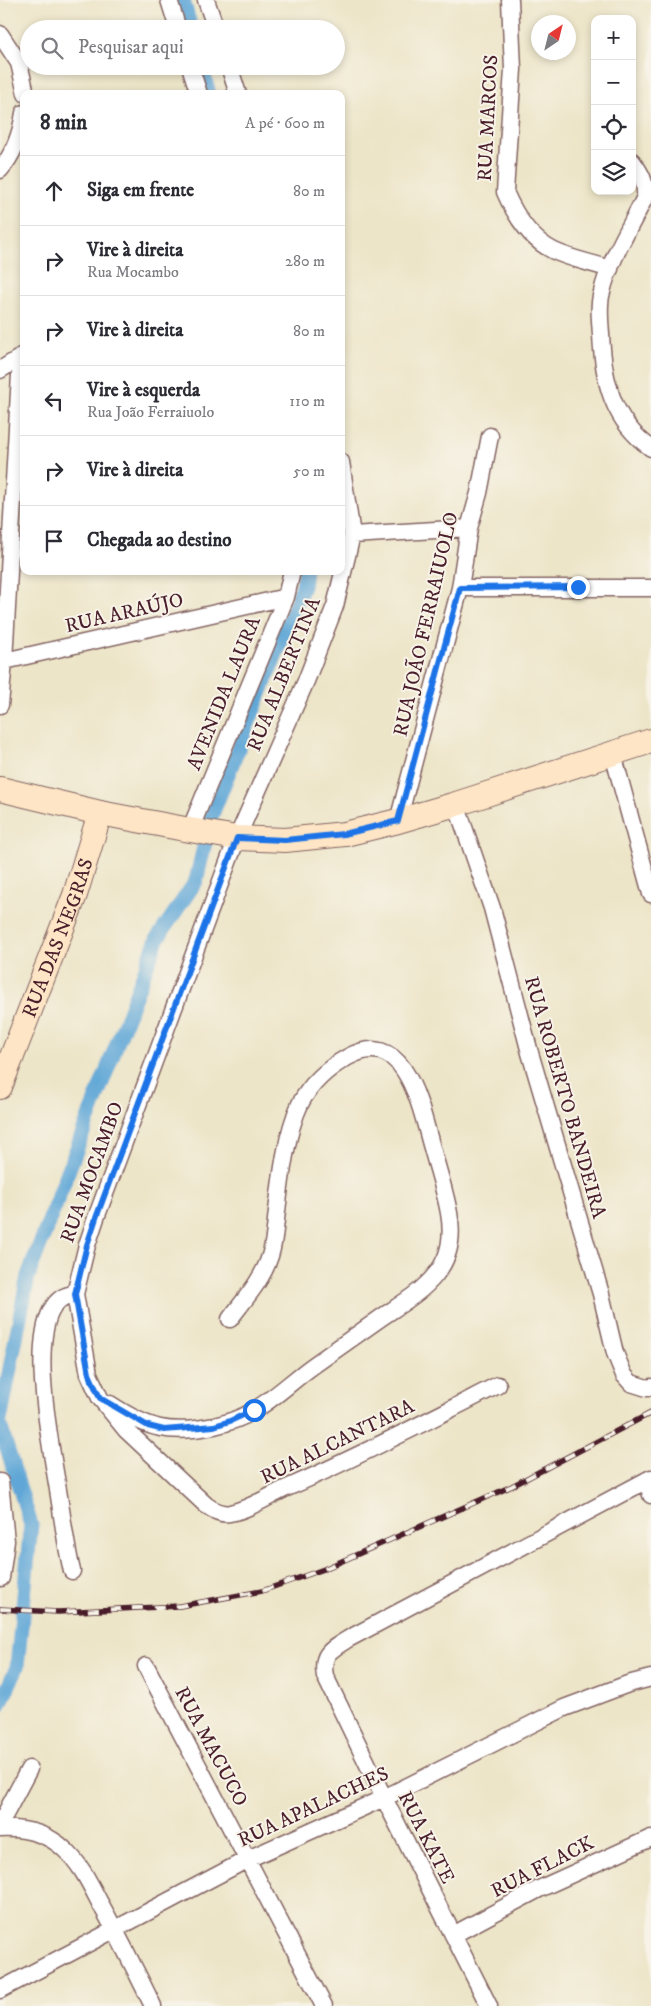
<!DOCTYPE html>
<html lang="pt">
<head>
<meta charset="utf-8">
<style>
	:root { --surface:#fff; --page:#f2f2f3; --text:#2b2b33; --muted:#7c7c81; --line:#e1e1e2 }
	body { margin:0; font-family:"IM FELL DW Pica",serif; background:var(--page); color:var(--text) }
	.controls { position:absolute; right:15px; top:15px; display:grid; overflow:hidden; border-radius:10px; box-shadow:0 2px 8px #0003 }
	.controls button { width:45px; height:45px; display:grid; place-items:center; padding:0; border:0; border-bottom:1px solid var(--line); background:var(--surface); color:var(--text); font:25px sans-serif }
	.compass { position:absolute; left:531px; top:15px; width:45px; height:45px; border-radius:50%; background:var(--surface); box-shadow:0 2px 8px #0003; rotate:35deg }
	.stop { position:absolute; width:15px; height:15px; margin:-11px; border:4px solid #1a73e8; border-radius:50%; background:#fff }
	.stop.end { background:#1a73e8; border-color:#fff; box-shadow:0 1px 5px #0008 }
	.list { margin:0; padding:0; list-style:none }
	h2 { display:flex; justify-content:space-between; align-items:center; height:65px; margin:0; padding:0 20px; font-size:21px }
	h2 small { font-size:16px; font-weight:400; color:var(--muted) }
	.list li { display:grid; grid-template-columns:32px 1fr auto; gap:15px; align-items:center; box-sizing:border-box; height:70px; padding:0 20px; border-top:1px solid var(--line) }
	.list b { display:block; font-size:19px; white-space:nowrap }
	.list p { margin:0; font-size:16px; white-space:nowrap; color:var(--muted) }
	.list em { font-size:16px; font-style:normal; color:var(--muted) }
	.icon { flex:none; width:28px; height:28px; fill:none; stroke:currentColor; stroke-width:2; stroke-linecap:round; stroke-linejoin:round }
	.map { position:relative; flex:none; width:651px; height:2006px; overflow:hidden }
	.search { position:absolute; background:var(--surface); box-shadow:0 2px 8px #0003; left:20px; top:20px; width:325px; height:55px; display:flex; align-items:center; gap:12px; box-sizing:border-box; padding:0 18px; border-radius:28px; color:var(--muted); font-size:19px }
	.panel { position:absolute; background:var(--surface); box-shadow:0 2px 8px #0003; left:20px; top:90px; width:325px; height:485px; border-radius:10px }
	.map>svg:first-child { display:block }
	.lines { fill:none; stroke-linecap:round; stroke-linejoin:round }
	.canal { stroke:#61a7d7; stroke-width:15 }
	.street-casing { stroke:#836462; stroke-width:19 }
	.secondary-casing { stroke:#836462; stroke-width:26 }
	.street { stroke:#fff; stroke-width:16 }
	.secondary { stroke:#fde5c5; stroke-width:24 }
	.rail-casing { stroke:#4a1f2b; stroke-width:5.5 }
	.rail { stroke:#f7f3e8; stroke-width:4; stroke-dasharray:11; stroke-linecap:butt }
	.route { stroke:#1a73e8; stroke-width:6 }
	.labels { text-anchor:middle; stroke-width:4; stroke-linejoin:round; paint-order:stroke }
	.street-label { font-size:20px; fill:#4a1f2b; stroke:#f7f3e8 }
</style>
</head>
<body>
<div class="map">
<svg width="651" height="2006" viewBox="0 0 651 2006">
	<rect width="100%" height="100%" fill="#f7f3e8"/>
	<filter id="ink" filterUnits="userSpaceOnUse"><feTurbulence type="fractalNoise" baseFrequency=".02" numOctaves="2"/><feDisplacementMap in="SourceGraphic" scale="10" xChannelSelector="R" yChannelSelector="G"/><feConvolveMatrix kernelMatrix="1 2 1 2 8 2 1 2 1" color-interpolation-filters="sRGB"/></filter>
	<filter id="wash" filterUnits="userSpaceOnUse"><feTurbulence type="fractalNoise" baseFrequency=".0096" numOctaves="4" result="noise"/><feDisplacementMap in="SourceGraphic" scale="20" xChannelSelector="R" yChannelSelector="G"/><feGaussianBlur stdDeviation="1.12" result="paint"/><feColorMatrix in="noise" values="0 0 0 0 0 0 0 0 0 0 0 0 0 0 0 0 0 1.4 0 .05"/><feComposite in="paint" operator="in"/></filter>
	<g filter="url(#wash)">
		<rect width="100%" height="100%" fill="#ede5c8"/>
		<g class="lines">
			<path class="canal" d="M 183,0 L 191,29
				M 202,66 L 209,94
				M 0,1420 L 28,1276 L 157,939 L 196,881 L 211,817 L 303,586 L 305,571
				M 0,1425 L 31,1525 L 17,1667 L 0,1705"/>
		</g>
	</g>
	<g filter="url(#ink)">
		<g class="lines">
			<g class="street-casing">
				<path id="street" d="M 169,0 L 178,29
					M 206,0 L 216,29
					M 510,0 L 513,69 L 505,192 C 515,215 531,240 554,251 C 571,259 592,263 610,269
					M 0,34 L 19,63 L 26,94
					M 190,66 L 199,94
					M 229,66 L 238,94
					M 632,161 C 641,173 646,182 645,197 C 631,226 609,261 602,292 C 598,305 600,320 601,334 C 603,379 612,421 651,448
					M 0,170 C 14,154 21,133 24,113
					M 0,370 L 24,355
					M 341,462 L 352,535 L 335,606 L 306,681 L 237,838 L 96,1218 L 87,1245 L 75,1294 L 89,1374 L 100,1398 L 126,1430 L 206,1505 C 213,1510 221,1515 230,1513 C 251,1509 270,1495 289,1487 C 360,1456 429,1420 498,1385
					M 352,535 L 469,528
					M 460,588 L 651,588
					M 0,662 L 286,597
					M 0,705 L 4,661 L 21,356
					M 613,754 L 651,894
					M 456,804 L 492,908 L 530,1053 L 601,1294 L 615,1353 L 624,1375 L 631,1383 L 647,1388 L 651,1387
					M 398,821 L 460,588 L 469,528 L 479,493 L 490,436
					M 190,830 L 286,597 L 292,571
					M 110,1404 C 148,1429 169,1435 214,1426 C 227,1423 242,1418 253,1411 C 275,1398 293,1380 314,1365 C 337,1349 359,1333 382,1317 C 401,1304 422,1292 436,1274 C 450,1257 453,1235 449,1213 C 445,1191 438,1170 432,1148 C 421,1110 406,1025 348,1057 C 328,1068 311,1083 300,1104 C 286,1134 281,1178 277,1211 C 275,1226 275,1241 270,1256 C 263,1279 244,1300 230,1319
					M 647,1480 L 651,1495
					M 0,1482 L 6,1541 L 1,1578
					M 72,1571 C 65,1542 62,1513 57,1484 C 52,1449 18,1297 75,1294
					M 146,1666 L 324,2006
					M 0,1824 L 29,1769
					M 0,1829 C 23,1828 47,1833 64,1849 C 81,1864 90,1884 100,1903 C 119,1937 136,1971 153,2006
					M 453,1935 L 539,1889 L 651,1838
					M 0,1990 L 248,1859 L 384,1798 L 564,1708 L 628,1684 L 651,1678
					M 489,2006 L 384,1798 L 325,1676 C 321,1654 330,1650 348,1639 L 651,1478"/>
			</g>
			<g class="secondary-casing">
				<g id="secondary">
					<path d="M 0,789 L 100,813 L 190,830 L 237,838 L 285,840 L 345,834 L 398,821 L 456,804 L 651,741"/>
					<path id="s1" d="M 0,1087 L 75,895 L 100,813"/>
				</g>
			</g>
			<use href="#street" class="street"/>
			<use href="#secondary" class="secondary"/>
			<g class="rail-casing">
				<path id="rail" d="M 0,1609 L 58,1612 L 180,1606 L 262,1591 L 324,1569 L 512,1486 L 651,1413"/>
			</g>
			<use href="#rail" class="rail"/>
		</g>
	</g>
	<g class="lines" filter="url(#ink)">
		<path class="route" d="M 254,1410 L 230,1421 L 214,1426 L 164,1430 L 148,1426 L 100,1398 L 89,1374 L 75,1294 L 87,1245 L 96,1218 L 237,838 L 285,840 L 344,834 L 398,821 L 460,588 L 578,587"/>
	</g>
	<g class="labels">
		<g class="street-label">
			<text transform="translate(487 118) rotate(-87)" y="7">RUA MARCOS</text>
			<text transform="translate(124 612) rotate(-13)" y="7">RUA ARAÚJO</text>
			<text transform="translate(425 624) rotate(-77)" y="7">RUA JOÃO FERRAIUOLO</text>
			<text transform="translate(283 674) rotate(-68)" y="7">RUA ALBERTINA</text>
			<text transform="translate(223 693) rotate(-68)" y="7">AVENIDA LAURA</text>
			<text dy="7" stroke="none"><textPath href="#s1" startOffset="160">RUA DAS NEGRAS</textPath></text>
			<text transform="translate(566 1097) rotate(74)" y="7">RUA ROBERTO BANDEIRA</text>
			<text transform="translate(91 1172) rotate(-70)" y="7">RUA MOCAMBO</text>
			<text transform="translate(337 1441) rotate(-26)" y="7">RUA ALCANTARA</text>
			<text transform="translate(212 1746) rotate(62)" y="7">RUA MACUCO</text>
			<text transform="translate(313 1806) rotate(-25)" y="7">RUA APALACHES</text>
			<text transform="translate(427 1837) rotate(63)" y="7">RUA KATE</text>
			<text transform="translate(542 1866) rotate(-27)" y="7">RUA FLACK</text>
		</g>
	</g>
</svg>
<div class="controls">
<button>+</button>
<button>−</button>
<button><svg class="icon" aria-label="locate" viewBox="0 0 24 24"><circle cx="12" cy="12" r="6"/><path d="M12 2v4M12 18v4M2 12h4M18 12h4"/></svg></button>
<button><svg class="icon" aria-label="layers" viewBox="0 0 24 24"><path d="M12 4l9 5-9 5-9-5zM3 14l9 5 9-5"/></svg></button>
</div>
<svg class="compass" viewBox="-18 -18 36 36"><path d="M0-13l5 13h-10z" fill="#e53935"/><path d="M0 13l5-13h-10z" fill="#7c7c81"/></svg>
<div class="stop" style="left:254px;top:1410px"></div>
<div class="stop end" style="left:578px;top:587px"></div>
<div class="search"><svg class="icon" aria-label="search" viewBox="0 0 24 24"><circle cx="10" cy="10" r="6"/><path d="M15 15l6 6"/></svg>Pesquisar aqui</div>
<section class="panel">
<h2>8 min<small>A pé · 600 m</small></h2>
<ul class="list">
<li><svg class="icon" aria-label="ahead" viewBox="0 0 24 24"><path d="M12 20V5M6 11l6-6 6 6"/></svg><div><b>Siga em frente</b></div><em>80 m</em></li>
<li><svg class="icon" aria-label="right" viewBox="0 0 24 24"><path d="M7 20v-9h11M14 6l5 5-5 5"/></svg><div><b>Vire à direita</b><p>Rua Mocambo</p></div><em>280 m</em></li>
<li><svg class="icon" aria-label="right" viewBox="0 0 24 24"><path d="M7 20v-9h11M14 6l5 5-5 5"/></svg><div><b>Vire à direita</b></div><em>80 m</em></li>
<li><svg class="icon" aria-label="left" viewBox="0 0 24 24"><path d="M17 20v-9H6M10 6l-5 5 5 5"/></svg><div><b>Vire à esquerda</b><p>Rua João Ferraiuolo</p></div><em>110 m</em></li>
<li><svg class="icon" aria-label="right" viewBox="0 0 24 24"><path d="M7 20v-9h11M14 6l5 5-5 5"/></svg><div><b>Vire à direita</b></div><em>50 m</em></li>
<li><svg class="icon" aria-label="arrive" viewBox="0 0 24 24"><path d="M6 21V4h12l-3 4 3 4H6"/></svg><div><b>Chegada ao destino</b></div></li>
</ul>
</section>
</div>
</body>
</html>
